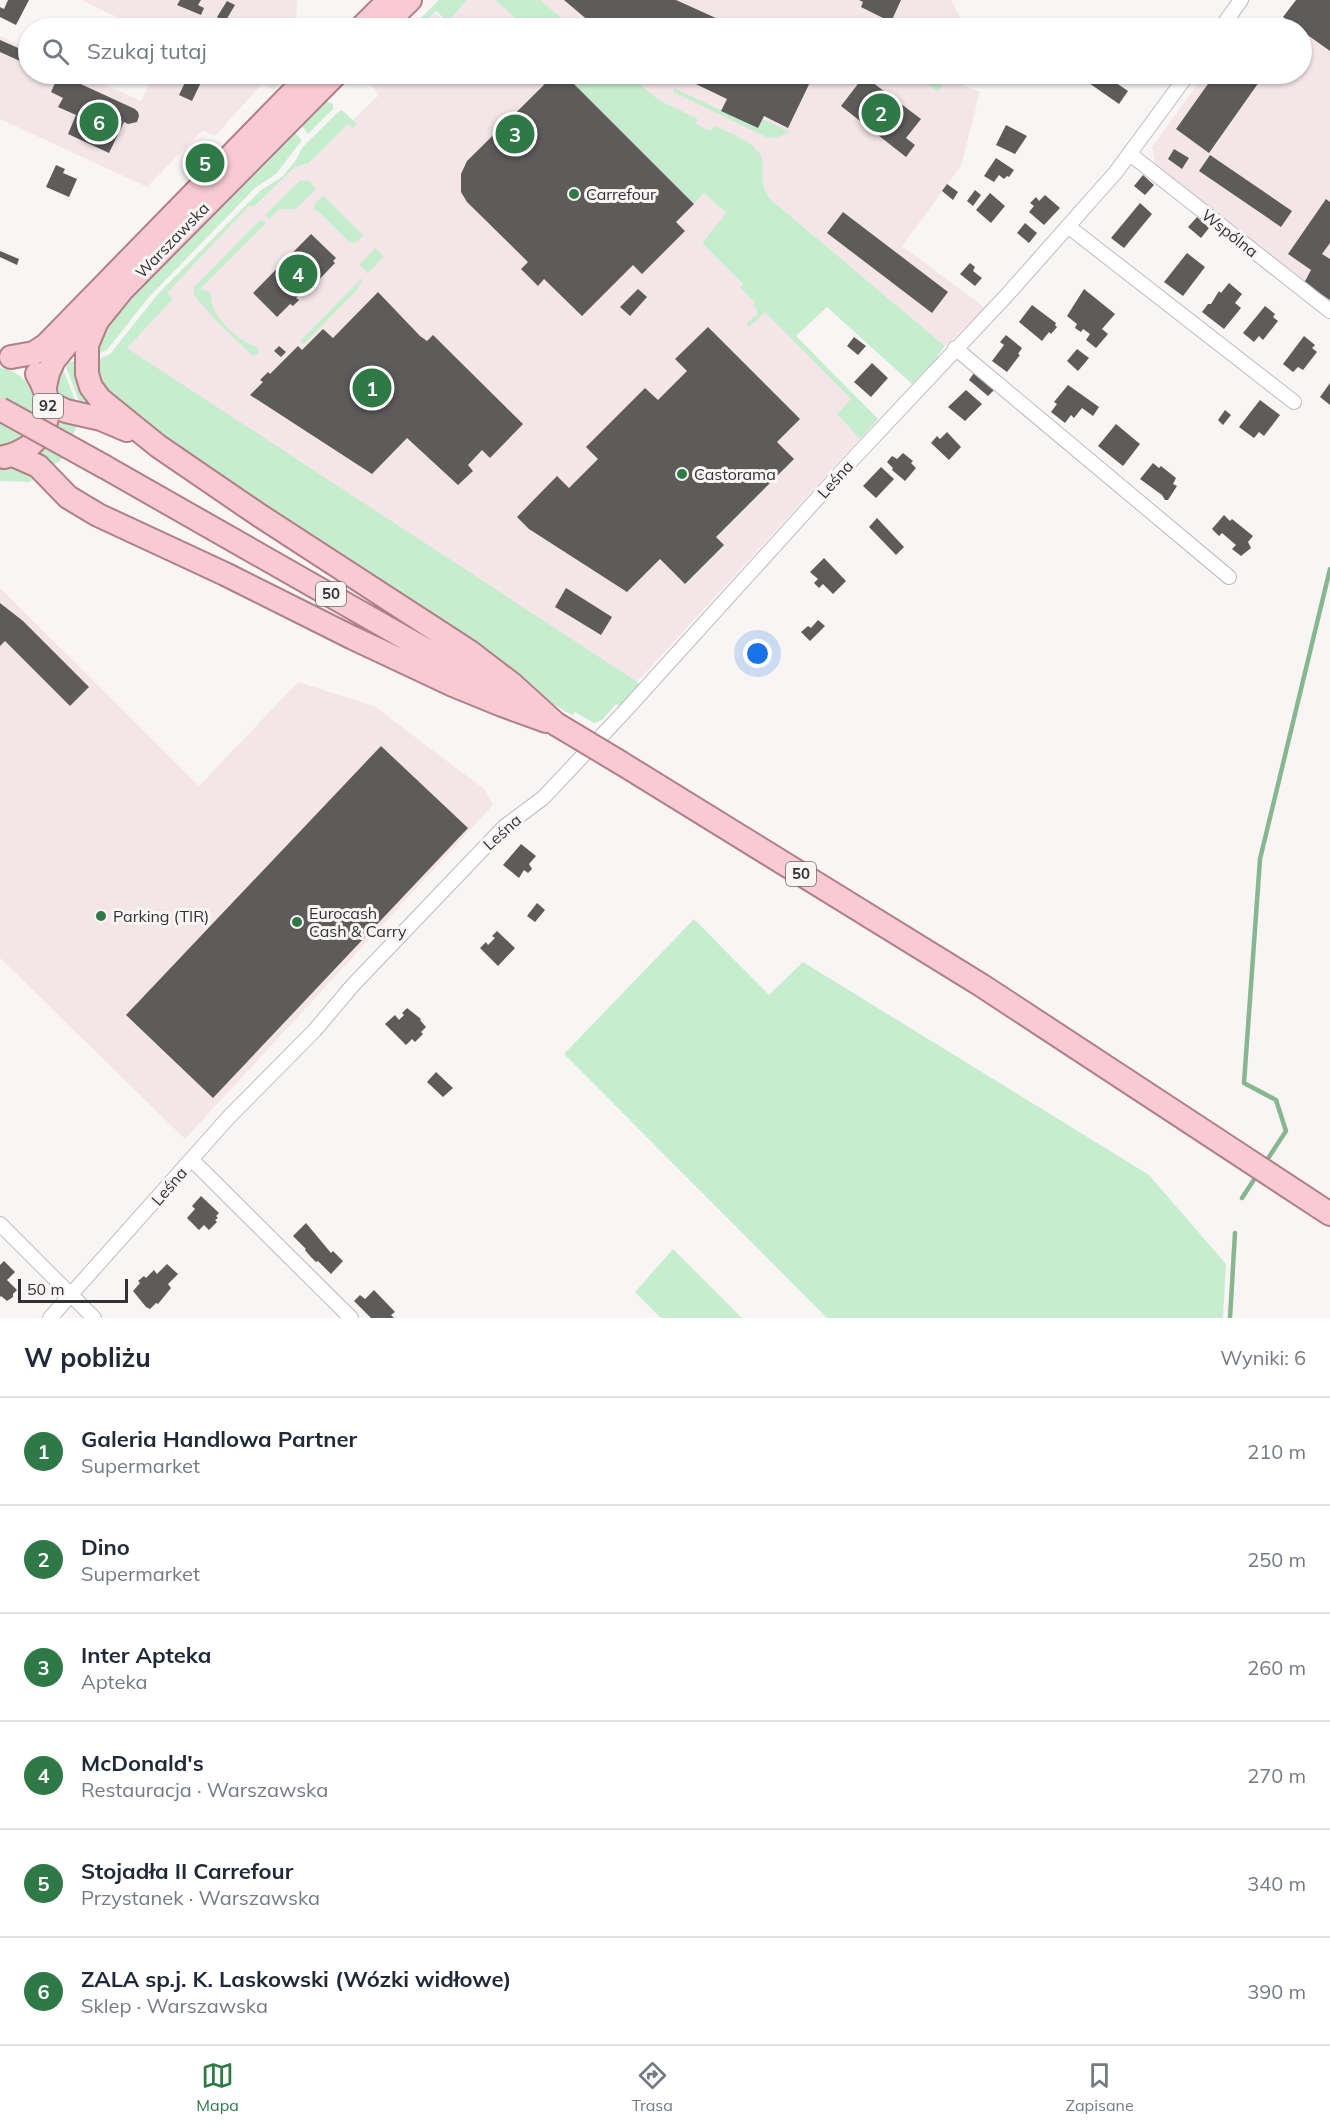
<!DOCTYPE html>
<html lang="pl">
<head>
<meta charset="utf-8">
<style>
	:root { --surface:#fff; --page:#f2f2f3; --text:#1f2937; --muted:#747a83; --line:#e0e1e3; --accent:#2f7947 }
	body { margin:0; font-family:Mulish,sans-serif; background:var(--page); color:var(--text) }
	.scale { position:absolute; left:18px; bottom:15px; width:110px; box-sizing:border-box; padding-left:6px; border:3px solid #333232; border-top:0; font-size:16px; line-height:21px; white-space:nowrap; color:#333232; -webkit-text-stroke:4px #f9f5f5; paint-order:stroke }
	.you { position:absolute; left:758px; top:654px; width:21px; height:21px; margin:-15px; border:4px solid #fff; border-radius:50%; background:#1a73e8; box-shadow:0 0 0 9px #1a73e833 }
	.badge { display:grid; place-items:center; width:39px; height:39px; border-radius:50%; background:var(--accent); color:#fff; font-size:20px; font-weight:700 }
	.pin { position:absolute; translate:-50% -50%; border:3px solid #fff; box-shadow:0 2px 6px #0006 }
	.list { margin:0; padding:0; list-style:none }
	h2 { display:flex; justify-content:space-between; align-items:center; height:78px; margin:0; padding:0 24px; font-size:26px }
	h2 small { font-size:20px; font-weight:400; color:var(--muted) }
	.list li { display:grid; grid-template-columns:39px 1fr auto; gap:18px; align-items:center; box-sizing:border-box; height:108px; padding:0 24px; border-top:2px solid var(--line) }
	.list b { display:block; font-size:22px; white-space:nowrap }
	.list p { margin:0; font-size:20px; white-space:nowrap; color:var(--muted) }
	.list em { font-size:20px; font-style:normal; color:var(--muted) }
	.icon { flex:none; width:33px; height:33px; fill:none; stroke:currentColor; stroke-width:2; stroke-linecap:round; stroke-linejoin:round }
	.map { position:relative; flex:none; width:1330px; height:1318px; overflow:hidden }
	.search { position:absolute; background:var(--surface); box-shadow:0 2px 4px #0004; left:18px; right:18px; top:18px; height:66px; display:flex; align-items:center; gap:15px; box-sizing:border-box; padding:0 21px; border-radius:33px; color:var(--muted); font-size:22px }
	.sheet { height:726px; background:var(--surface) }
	nav { display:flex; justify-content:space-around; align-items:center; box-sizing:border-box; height:84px; border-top:2px solid var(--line); background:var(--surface); font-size:16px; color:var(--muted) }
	nav a { display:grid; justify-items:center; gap:3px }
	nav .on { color:var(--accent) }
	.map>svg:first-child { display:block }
	.built { fill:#f4e6e8 }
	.green { fill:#c7edcf }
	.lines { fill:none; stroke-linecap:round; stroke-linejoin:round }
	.stream { stroke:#86b791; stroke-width:4.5 }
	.building { fill:#5e5b5b }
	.minor-casing { stroke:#bfbbbb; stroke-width:16 }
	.primary-casing { stroke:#b07f88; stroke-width:26 }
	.minor { stroke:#fff; stroke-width:14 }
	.primary { stroke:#f8cbd3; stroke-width:22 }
	.primary-bridge-casing { stroke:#b07f88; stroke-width:26; stroke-linecap:butt }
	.primary-bridge { stroke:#f8cbd3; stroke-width:22 }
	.poi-dot { fill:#2f7947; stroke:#f9f5f5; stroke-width:2 }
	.labels { text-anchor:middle; stroke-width:6; stroke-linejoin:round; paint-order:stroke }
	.shield { fill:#f9f5f5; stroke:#6e6c6c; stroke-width:1.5 }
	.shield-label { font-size:15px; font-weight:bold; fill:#333232 }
	.poi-label { font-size:16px; fill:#333232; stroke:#f9f5f5; text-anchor:start }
	.street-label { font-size:16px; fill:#333232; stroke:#f9f5f5 }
</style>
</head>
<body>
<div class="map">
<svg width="1330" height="1318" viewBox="0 0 1330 1318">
	<rect width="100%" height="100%" fill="#f9f5f5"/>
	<path class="built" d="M 81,0 L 297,0 L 296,28 L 140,28 Z
		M 467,0 L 495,0 L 526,28 L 419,28 L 435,13 L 448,22 Z
		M 540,0 L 951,0 L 964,24 L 962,28 L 574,28 Z
		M 1296,0 L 1330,0 L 1330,300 L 1304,283 L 1155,164 L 1152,147 L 1205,74 L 1302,74 L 1302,28 L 1282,28 L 1288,21 L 1283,17 Z
		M 0,36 L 28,49 L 28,74 L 81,74 L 141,101 L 154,74 L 290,74 L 274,90 L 262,84 L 215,136 L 203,130 L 147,187 L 0,119 Z
		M 373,74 L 564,74 L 694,203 L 704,193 L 726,213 L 702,243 L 878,419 L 637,682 L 126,348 L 173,299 L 167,293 L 249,206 L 256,206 L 295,167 L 309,163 L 348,123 L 356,123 L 353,120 L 378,96 L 368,78 Z
		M 627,74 L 949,74 L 947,78 L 980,92 L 961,166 L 902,246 L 985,308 L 945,346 L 770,199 L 762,184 L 763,167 L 757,149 L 714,127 L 712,131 L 696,124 L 698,119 L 659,100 Z
		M 0,588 L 199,786 L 298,682 L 374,706 L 484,789 L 493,805 L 185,1139 L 0,958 Z"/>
	<path class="green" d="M 439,0 L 467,0 L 448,22 L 436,11 L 419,28 L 411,28 Z
		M 495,0 L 540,0 L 574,28 L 526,28 Z
		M 564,74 L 627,74 L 659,100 L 698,119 L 696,124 L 711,131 L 714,126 C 731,134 765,144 763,167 C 762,181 762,187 770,199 L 945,346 L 938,355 L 937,358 L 912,384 L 827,307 L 796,336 L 878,419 L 860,439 L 837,414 L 851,399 L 765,312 L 749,327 L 746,324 L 754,316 L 757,316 L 757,309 L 753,305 L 755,303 L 740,287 L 743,284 L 702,243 L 726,213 L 704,193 L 694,204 Z
		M 915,74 L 949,74 L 938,92 Z
		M 674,88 L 758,128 L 763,119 L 790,132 L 776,138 L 766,137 L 673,92 Z
		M 327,102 L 333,104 L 333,109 L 308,134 L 299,122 L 322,103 Z
		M 342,110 L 357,124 L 353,128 L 348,124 L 309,163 L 295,167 L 255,206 L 249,206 L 167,293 L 173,299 L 127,348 L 642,685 L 620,706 L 616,704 L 602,720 L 594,723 L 575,712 L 573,715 L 566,712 C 497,667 431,618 363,572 C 275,513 186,454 101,389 L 96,360 L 110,354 L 158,294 L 261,190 L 282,177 L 296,160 L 302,148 L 338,112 Z
		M 292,130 L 302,140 L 276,174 L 255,188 L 149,297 L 107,350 L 97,354 L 102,323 Z
		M 300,180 L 310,181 L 316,189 L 296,209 L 279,209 L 269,219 L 265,215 Z
		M 323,195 L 363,235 L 357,242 L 352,243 L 347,240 L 319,212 L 314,209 L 315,204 Z
		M 261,219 L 266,223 L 200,289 L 210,292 C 211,297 211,302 213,307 C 219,323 241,342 257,347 L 259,352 L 255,355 L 252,355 L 216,321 L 194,295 L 194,287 Z
		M 375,248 L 384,256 L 368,273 L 359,265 Z
		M 364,276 L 356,291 L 304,344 L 300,341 Z
		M 79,360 L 98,408 L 80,404 L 66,367 L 69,362 Z
		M 61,366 L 63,369 L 77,405 C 53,394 55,389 61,366 Z
		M 0,368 C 47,375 46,439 0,445 Z
		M 58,419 L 75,422 L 75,425 L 77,425 L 67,451 L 60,461 L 49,467 L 39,452 L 53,434 Z
		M 13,467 L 37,476 L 30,482 L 0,481 L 0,469 Z
		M 694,919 L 769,995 L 803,962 L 1149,1175 L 1226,1264 L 1223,1318 L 827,1318 L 564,1054 Z
		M 673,1249 L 742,1318 L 661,1318 L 635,1292 Z"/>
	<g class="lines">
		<path class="stream" d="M 1265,1163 L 1286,1131 L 1276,1100 L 1244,1083 L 1260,859 L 1330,569
			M 1242,1198 L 1257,1175
			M 1230,1318 L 1235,1233"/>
	</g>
	<path class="building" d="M 8,0 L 29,0 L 16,25 L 0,17 L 0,7 L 4,9 Z
		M 180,0 L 201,0 L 198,5 L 204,8 L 201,15 L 177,5 Z
		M 564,0 L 676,0 L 738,28 L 597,28 Z
		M 859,0 L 901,0 L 891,22 L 861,7 L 863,2 Z
		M 1296,0 L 1330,0 L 1330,51 L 1302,31 L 1302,28 L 1298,28 L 1283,17 Z
		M 227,1 L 235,5 L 225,22 L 217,17 Z
		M 500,20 L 510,28 L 492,28 Z
		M 0,40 L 25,51 L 20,61 L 0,52 Z
		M 59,74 L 135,109 L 138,112 L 139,116 L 137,122 L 128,124 L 124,122 L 109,153 L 68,134 L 76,115 L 58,107 L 63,98 L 51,92 Z
		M 189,74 L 205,74 L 192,101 L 179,95 Z
		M 555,74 L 564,74 L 694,204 L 676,222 L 685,231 L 642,274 L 633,265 L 582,316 L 544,279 L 538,286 L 521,269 L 528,262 L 467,202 L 461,192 L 461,174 L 467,161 Z
		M 675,74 L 814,74 L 788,128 L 764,116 L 758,128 L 721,111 L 727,99 Z
		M 1076,74 L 1103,74 L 1128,91 L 1119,104 Z
		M 1215,74 L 1264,75 L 1209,153 L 1176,129 Z
		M 864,76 L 921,119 L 906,138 L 915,145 L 906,157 L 841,106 Z
		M 1006,125 L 1027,136 L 1015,154 L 996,145 Z
		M 1174,149 L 1189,158 L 1182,169 L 1168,159 Z
		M 1210,155 L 1292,211 L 1281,227 L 1199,171 Z
		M 996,158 L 1014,170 L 1009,177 L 1007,176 L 1004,179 L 999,175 L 994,182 L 984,176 Z
		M 56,165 L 65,169 L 63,173 L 77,179 L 69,197 L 46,187 Z
		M 1143,175 L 1154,185 L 1145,195 L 1134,186 Z
		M 947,184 L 958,192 L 953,200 L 942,191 Z
		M 975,190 L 981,195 L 973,206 L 967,201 Z
		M 990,193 L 1005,206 L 991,223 L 976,210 Z
		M 1045,195 L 1060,208 L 1044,225 L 1029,212 L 1034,206 L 1030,203 L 1036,197 L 1039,201 Z
		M 1326,199 L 1330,202 L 1330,243 L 1322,254 L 1330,259 L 1330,300 L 1304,283 L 1311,270 L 1288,254 Z
		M 1140,203 L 1152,214 L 1124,248 L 1111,238 Z
		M 843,212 L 948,292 L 932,313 L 827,233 Z
		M 1197,217 L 1209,228 L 1201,238 L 1188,227 Z
		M 1025,223 L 1037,233 L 1029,243 L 1017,233 Z
		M 311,234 L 336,258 L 333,261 L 335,263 L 312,287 L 309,285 L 296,298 L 299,300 L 293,306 L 290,304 L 277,317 L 253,293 Z
		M 0,251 L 19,259 L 17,265 L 0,257 Z
		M 1187,253 L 1205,267 L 1183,296 L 1164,282 Z
		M 970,263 L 975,267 L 973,271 L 982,278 L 975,286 L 960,274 Z
		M 1229,283 L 1242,294 L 1235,303 L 1241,308 L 1224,329 L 1202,312 L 1208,304 L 1211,304 L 1219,291 L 1221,293 Z
		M 638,289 L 647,297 L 630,316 L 620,307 Z
		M 1084,289 L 1115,314 L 1102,329 L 1108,334 L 1096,348 L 1086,340 L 1090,334 L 1083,329 L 1081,332 L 1075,328 L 1077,324 L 1067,316 Z
		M 378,292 L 420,336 L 427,341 L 433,335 L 523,424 L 490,458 L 482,450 L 468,465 L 473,471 L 458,485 L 407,438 L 372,474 L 250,395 L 263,382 L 260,380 L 268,372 L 270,374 L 298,346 L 302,350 L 323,329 L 333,338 Z
		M 1032,305 L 1056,323 L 1055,325 L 1057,327 L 1051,334 L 1049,332 L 1042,341 L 1019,322 Z
		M 1265,306 L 1275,314 L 1273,317 L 1278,321 L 1263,340 L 1259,336 L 1254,342 L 1243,333 Z
		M 708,327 L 800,419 L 777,442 L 794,459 L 716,537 L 724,545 L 685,584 L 660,559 L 627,592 L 529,529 L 517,517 L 557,476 L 569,488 L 598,459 L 586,447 L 645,388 L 658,400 L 687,371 L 675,359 Z
		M 1006,335 L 1022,348 L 1018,354 L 1020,355 L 1007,372 L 992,361 L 1004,345 L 1000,342 Z
		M 1304,336 L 1315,345 L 1312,348 L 1317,352 L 1303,370 L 1298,367 L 1293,372 L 1283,364 Z
		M 854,337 L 866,346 L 858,355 L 847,346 Z
		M 279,346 L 286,352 L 281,357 L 274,351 Z
		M 1077,349 L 1089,358 L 1078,371 L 1067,361 Z
		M 872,363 L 888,378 L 871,397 L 854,382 Z
		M 974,373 L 994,390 L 988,396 L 969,380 Z
		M 1330,383 L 1330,405 L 1320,397 Z
		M 1068,385 L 1099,407 L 1093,416 L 1082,408 L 1074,418 L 1071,415 L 1065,423 L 1051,412 L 1057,404 L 1054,402 Z
		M 966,390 L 982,404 L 965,421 L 948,407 Z
		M 1260,400 L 1280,415 L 1264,436 L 1259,432 L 1254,438 L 1239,427 Z
		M 1225,410 L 1231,415 L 1223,425 L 1218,420 Z
		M 1116,424 L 1140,444 L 1123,466 L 1098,446 Z
		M 947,432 L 961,447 L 949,460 L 931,443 L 937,436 L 940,439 Z
		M 903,453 L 913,461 L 911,463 L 916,468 L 905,481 L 892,470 L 893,468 L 887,462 L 892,456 L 897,459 Z
		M 1153,463 L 1159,468 L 1161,466 L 1176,478 L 1173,484 L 1177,486 L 1168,500 L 1165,500 L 1162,495 L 1140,479 Z
		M 881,467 L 894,479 L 876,498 L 863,486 Z
		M 1224,515 L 1230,521 L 1232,519 L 1253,536 L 1248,542 L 1251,548 L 1241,556 L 1232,549 L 1236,545 L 1222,533 L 1219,536 L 1212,529 Z
		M 877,518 L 904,547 L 896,555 L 869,527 Z
		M 824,558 L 846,581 L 833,594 L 823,584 L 819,588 L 814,583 L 818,579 L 810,572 Z
		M 566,588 L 612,617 L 601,635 L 555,607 Z
		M 0,603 L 23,621 L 89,687 L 70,706 L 5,641 L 0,646 Z
		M 818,620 L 825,626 L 810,641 L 801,632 L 808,626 L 811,628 Z
		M 381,746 L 468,828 L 213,1098 L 126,1015 Z
		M 521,844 L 536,856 L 529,864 L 532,869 L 528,873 L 524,870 L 519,878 L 503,865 Z
		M 537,903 L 545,910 L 535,922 L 527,916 Z
		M 497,931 L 515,948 L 498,966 L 480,948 L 486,942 L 488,945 L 495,938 L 492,936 Z
		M 407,1008 L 421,1019 L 420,1020 L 426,1027 L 421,1032 L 423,1034 L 415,1042 L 412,1039 L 406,1045 L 385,1024 L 395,1015 L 399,1020 L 404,1015 L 402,1013 Z
		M 436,1072 L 453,1088 L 443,1097 L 427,1082 Z
		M 201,1196 L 219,1213 L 216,1216 L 218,1218 L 215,1220 L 217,1222 L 209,1230 L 204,1225 L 199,1230 L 187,1218 L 195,1209 L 192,1206 Z
		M 306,1223 L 331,1253 L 333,1251 L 343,1261 L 331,1274 L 318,1261 L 316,1262 L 310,1256 L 305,1250 L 306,1249 L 293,1236 Z
		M 4,1261 L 15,1272 L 7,1280 L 17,1290 L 13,1294 L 13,1297 L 7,1301 L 1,1296 L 0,1297 L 0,1265 Z
		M 167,1264 L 178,1274 L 168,1284 L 171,1288 L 158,1304 L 156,1303 L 150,1309 L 146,1307 L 133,1291 L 140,1283 L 138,1281 L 144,1276 L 146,1278 L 154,1270 L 157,1274 Z
		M 374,1290 L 395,1312 L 391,1315 L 394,1318 L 371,1318 L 354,1301 L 360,1295 L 365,1299 Z"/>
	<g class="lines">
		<g class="minor-casing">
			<path id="minor" d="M 1221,28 L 1241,0
				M 1130,154 L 1330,311
				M 1069,227 L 1294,402
				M 955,348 L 1229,577
				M 192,1160 L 351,1318
				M 0,1224 L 94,1318
				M 50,1318 L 228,1118 L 315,1030 L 353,985 L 504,827 L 543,798 L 625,711 L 853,459 L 1007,295 L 1116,172 L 1188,74"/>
		</g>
		<g class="primary-casing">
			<path id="primary" d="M 361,28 L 388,1
				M 381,28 L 410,0
				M 122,290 L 97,321 L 87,345 L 87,374 L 91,387 L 100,399 L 158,446 L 259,515 L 470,652 L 512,684 L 556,724
				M 11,357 L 34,353 L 46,345 L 294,91 L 316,74
				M 45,387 L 48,373 L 54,360 L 78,331 L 122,290 L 336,74
				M 49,403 L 66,411 L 101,419 L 127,430
				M 13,455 L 38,466 L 68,497 L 98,515 L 225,574 L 353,638 L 453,685 L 502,705 L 546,721
				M 4,457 C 47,447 59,410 37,374
				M 105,467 L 500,692
				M 621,763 L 981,985 L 1330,1214"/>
		</g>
		<use href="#minor" class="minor"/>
		<use href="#primary" class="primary"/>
		<g class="primary-bridge-casing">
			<path id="primary-bridge" d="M 0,409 L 105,467
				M 556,724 L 621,763"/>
		</g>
		<use href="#primary-bridge" class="primary-bridge"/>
	</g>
	<g class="poi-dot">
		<circle cx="574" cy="194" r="6"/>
		<circle cx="682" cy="474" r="6"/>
		<circle cx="101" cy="916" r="6"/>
		<circle cx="297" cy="922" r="6"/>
	</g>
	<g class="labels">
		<g class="shield">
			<rect x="33" y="394" width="30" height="24" rx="4.5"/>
			<rect x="316" y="582" width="30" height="24" rx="4.5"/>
			<rect x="786" y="862" width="30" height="24" rx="4.5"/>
		</g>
		<g class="shield-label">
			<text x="48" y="411">92</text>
			<text x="331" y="599">50</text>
			<text x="801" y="879">50</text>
		</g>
		<g class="poi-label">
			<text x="586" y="200">Carrefour</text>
			<text x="694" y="480">Castorama</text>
			<text x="309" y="919">Eurocash<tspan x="309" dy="18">Cash &amp; Carry</tspan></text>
			<text x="113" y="922">Parking (TIR)</text>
		</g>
		<g class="street-label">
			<text transform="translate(1230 233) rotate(38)" y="6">Wspólna</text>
			<text transform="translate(172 240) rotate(-46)" y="6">Warszawska</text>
			<text transform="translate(835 479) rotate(-48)" y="6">Leśna</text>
			<text transform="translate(502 832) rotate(-42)" y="6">Leśna</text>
			<text transform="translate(169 1186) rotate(-49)" y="6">Leśna</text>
		</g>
	</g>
</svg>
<div class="scale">50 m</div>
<div class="you"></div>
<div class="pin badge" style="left:372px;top:388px">1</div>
<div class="pin badge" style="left:881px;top:113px">2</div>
<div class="pin badge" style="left:515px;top:134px">3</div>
<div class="pin badge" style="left:298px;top:274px">4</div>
<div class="pin badge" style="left:205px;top:163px">5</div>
<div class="pin badge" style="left:99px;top:122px">6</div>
<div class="search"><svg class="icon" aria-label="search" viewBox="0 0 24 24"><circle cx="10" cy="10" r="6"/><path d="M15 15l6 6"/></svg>Szukaj tutaj</div>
</div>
<section class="sheet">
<h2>W pobliżu<small>Wyniki: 6</small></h2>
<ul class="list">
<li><span class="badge">1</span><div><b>Galeria Handlowa Partner</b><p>Supermarket</p></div><em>210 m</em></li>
<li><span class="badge">2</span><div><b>Dino</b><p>Supermarket</p></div><em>250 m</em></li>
<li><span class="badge">3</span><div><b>Inter Apteka</b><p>Apteka</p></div><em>260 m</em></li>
<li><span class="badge">4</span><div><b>McDonald's</b><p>Restauracja · Warszawska</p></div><em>270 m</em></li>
<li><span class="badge">5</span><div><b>Stojadła II Carrefour</b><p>Przystanek · Warszawska</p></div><em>340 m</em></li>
<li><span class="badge">6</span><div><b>ZALA sp.j. K. Laskowski (Wózki widłowe)</b><p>Sklep · Warszawska</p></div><em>390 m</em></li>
</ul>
</section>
<nav>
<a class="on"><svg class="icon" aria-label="map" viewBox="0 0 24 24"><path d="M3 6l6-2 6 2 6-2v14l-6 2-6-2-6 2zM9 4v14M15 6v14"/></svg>Mapa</a>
<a><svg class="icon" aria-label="directions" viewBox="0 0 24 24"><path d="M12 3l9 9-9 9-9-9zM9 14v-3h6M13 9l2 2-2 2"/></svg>Trasa</a>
<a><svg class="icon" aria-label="saved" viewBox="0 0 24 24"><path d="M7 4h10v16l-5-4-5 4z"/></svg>Zapisane</a>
</nav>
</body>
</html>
